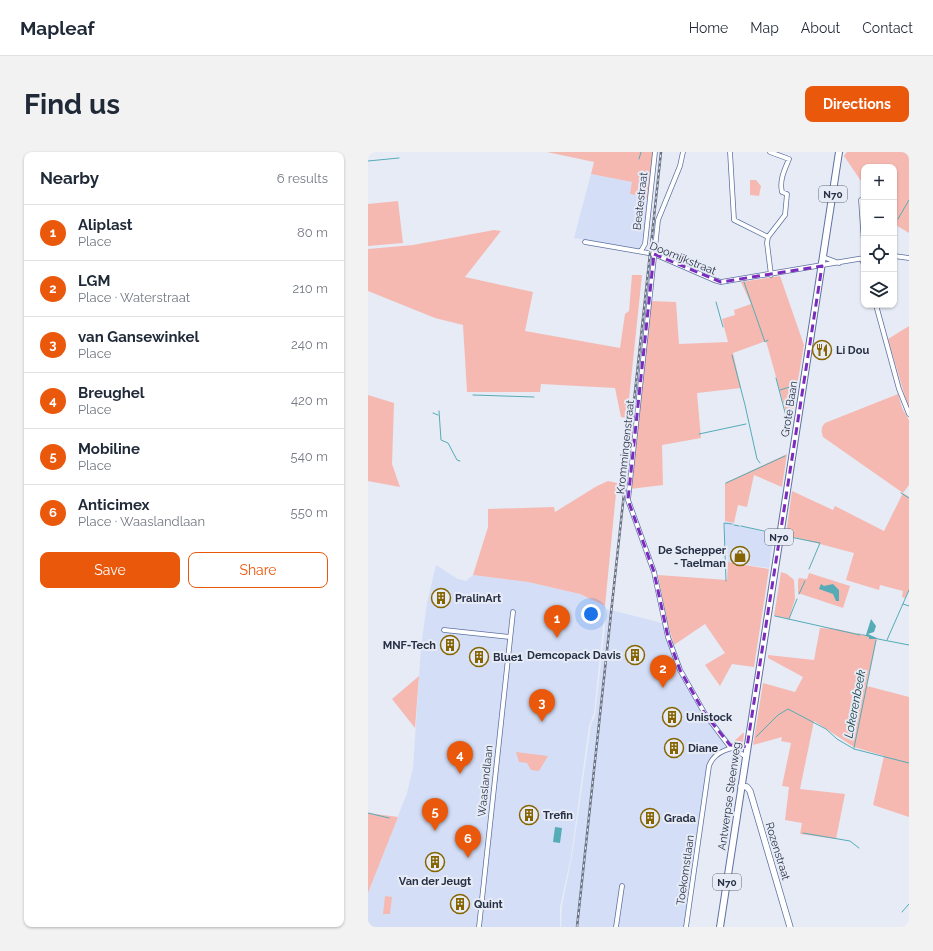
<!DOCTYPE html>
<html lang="en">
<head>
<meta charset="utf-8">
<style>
	:root { --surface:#fff; --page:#f2f2f3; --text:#1f2937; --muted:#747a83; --line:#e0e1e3; --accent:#ea580c }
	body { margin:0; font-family:Raleway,sans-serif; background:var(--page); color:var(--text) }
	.controls { position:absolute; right:12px; top:12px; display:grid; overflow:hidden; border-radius:8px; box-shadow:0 1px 3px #0004 }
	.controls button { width:36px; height:36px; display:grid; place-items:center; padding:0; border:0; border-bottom:1px solid var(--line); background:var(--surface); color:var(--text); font:20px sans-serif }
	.you { position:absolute; left:223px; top:462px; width:14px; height:14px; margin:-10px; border:3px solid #fff; border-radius:50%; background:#1a73e8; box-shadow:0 0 0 6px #1a73e833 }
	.badge { display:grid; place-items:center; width:26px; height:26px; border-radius:50%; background:var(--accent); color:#fff; font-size:13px; font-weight:700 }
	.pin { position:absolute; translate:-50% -33px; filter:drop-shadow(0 1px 2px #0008) }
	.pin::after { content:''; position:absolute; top:21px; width:14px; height:12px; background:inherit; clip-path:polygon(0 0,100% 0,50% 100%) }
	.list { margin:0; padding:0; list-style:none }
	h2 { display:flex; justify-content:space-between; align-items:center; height:52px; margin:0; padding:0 16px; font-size:17px }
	h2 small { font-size:13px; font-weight:400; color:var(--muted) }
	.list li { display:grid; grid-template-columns:26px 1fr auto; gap:12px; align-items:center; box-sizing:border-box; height:56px; padding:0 16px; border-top:1px solid var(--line) }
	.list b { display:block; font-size:15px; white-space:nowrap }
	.list p { margin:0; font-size:13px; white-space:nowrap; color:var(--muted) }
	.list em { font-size:13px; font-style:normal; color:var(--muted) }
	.actions { display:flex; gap:8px; padding:12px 16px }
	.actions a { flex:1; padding:9px 0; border:1px solid var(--accent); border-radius:8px; text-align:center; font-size:14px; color:var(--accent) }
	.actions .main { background:var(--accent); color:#fff }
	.icon { flex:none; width:22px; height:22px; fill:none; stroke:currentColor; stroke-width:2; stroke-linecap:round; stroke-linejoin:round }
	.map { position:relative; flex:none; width:541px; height:775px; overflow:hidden; border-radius:8px }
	header { display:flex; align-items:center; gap:24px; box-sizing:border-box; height:56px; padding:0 20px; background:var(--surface); border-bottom:1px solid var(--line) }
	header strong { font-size:19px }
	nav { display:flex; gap:22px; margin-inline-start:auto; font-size:14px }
	.intro { display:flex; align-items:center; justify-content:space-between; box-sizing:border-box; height:96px; padding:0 24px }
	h1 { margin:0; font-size:28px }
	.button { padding:10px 18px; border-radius:8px; background:var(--accent); color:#fff; font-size:14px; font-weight:700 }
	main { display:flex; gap:24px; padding:0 24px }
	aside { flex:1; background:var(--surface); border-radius:8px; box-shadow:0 1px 3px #0004 }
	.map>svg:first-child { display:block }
	.built { fill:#d4dff7 }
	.green { fill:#f5b9b2 }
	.water { fill:#55acb7 }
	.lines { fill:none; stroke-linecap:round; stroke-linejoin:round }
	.stream { stroke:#55acb7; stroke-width:1 }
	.street-casing { stroke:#5d71a0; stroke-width:5.5 }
	.secondary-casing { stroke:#5d71a0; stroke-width:7 }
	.primary-casing { stroke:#5d71a0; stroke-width:8 }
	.street { stroke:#fff; stroke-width:4 }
	.secondary { stroke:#fff; stroke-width:5.5 }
	.primary { stroke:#fff; stroke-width:6 }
	.rail-casing { stroke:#6a7182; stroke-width:2.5 }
	.rail { stroke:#e6ebf6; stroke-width:1; stroke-dasharray:3; stroke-linecap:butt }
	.marked { fill:none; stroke:#7b2cbf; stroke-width:3; stroke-dasharray:8 5; stroke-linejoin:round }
	.labels { text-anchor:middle; stroke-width:4; stroke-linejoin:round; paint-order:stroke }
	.shield { fill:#e6ebf6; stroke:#606879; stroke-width:1 }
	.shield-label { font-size:10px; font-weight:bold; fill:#273044 }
	.street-label { font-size:11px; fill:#273044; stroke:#e6ebf6 }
	.poi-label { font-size:11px; font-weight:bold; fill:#273044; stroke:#e6ebf6; text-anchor:start }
	.water-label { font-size:12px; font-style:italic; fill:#123b40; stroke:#e6ebf6 }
</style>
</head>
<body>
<header>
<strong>Mapleaf</strong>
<nav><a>Home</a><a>Map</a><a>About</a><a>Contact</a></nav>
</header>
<div class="intro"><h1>Find us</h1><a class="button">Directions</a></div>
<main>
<aside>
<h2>Nearby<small>6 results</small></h2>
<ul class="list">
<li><span class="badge">1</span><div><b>Aliplast</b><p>Place</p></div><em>80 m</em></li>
<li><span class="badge">2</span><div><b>LGM</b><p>Place · Waterstraat</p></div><em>210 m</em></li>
<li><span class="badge">3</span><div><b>van Gansewinkel</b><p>Place</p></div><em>240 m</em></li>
<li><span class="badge">4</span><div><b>Breughel</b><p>Place</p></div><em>420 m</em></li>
<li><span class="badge">5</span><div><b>Mobiline</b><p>Place</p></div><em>540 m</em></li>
<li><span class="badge">6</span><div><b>Anticimex</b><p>Place · Waaslandlaan</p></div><em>550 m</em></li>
</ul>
<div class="actions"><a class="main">Save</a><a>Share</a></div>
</aside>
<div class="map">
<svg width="541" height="775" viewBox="0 0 541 775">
	<rect width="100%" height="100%" fill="#e6ebf6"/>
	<path class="built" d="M 223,22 L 264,30 L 270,43 L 269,48 L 276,48 L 281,45 L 274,97 L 206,86 Z
		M 357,369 L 406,383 L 401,416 L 360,410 L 359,393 L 357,393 Z
		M 68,413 L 90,427 L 98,429 L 105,423 L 160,430 L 212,442 L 237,454 L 226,561 L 221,574 L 203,705 L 192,755 L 192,775 L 0,775 L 0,741 L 39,641 L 45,616 L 53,495 L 59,451 Z
		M 239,457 L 298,472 L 315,517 L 340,562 L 364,591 L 349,600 L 344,609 L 320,775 L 193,775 L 194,754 L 204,704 L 223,573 L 227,564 Z"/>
	<path class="green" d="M 179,0 L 286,0 L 281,45 L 276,48 L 269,48 L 269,43 L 262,42 L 264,30 L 223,22 L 226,10 Z
		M 479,0 L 541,0 L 541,81 L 526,72 L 526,53 L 529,49 L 526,47 L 526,15 L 496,15 L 495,32 L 476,4 Z
		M 382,28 L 388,28 L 393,34 L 391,44 L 382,43 Z
		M 30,49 L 35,91 L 0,94 L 0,52 Z
		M 126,78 L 133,79 L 97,125 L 165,140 L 157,179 L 252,196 L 257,162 L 261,159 L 264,123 L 274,123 L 259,266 L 253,265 L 247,236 L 173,232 L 172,240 L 99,240 L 95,173 L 67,166 L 0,139 L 0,97 L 45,93 Z
		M 412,124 L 436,193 L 422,275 L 398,189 L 365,201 L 373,236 L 329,241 L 333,286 L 294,293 L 295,333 L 262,337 L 282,149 L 308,150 L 311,192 L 360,190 L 354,167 L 367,163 L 366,158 L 383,152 L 373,130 Z
		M 541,174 L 541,258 L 520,187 Z
		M 530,242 L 534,256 L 541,268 L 541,333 L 535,341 L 541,345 L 541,438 L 537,446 L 534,445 L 535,439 L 512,433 L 511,438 L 478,428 L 486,401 L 418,383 L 424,339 L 465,358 L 467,354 L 516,379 L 535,341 L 455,285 C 453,279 453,275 457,271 Z
		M 0,243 L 26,251 L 24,312 L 32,335 L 0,329 Z
		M 419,302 L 414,335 L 386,323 L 379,355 L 370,353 L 366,371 L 357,369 L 357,331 Z
		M 240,329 L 249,331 L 237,454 L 212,442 L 160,430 L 105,423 L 120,375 L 120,357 L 186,355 L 187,360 L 229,334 Z
		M 360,410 L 401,417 L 386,515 L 364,512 L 352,534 L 337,513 L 357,501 L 337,472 L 306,493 L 299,469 L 290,423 L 359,428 Z
		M 413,420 L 419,422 L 426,428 L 427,447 L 421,467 L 406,464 Z
		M 441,421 L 482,434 L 475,456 L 430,441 L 430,428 L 431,426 L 439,427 Z
		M 452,476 L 469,477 L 509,486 L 499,534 L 541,545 L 541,665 L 505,653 L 516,604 L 486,595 L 446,569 L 432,637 L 477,642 L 468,687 L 432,682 L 434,671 L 417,668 L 421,635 L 414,634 L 423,591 L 413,589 L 414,585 L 385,593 L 395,531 L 427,540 L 435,525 L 400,506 L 400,503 L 446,508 Z
		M 51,524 L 47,576 L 24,547 Z
		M 375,581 L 376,581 L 375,590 L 370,593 L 363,592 Z
		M 148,600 L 180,604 L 171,619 L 163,618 L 159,611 L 151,610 Z
		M 0,661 L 30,665 L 0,741 Z
		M 17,744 L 24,745 L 22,762 L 15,762 Z"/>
	<path class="water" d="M 453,432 L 456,434 L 465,432 L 471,438 L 471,449 L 468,449 L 465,442 L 451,437 Z
		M 503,467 L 508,474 L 506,480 L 500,482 L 511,487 L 501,487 L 501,485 L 488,481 L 498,483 Z
		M 187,675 L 194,676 L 192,691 L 185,690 Z"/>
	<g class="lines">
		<path class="stream" d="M 271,7 L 273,0
			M 0,9 L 31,6
			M 530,67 L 541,48
			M 376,130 L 397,190 L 400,188
			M 348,150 L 355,175
			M 364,203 L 377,253 L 389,307 L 392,311
			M 408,226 L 420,272
			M 412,238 L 428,233
			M 105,243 L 166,245
			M 71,259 L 73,288 L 80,291 L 89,308 L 92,309
			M 65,261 L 70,263
			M 331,282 L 378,272
			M 358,331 L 417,304
			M 533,341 L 541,346
			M 366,373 L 371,374
			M 373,374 L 405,381
			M 417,384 L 452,391 L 441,417
			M 358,429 L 356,371 L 364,372
			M 431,442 L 437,429
			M 535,452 L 541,454
			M 407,464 L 492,483
			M 421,467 L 429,447
			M 510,487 L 541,493
			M 519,488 L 541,438
			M 388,585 L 410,563 L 420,557 L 458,577 L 469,587 L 486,597 L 541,611
			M 486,596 L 508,488
			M 0,661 L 21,666
			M 435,681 L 482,689 L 491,696
			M 534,760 L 541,752"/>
		<g class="street-casing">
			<path id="street" d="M 315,0 L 312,14 L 290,68 L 260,348 L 286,420 L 300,485 L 312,518 L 337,562 L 362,595 L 377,604
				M 362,0 L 366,68 L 400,85
				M 402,0 L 421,7 C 417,17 411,28 414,40 L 419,42 L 417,63 L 400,85 L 399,91 L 403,123
				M 493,48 L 496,91
				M 217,90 L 286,102 L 346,128 L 353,130 L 496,106
				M 273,99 L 277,92 L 287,0
				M 526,104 L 541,106
				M 455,105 L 471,111
				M 494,107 L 496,113
				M 508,153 L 531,237 L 541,262
				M 76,478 L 142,485
				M 111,775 L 145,460
				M 248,775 L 254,734
				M 318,775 L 341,614 C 346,599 365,594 379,595"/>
		</g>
		<g class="secondary-casing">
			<path id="secondary" d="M 373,634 L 379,635 L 382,639 L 422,775"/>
		</g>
		<g class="primary-casing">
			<path id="primary" d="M 352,775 L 471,0"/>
		</g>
		<use href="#street" class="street"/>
		<use href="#secondary" class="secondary"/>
		<use href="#primary" class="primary"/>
		<g class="rail-casing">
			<path id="rail" d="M 209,775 L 293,0"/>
		</g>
		<use href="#rail" class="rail"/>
	</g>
	<path class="marked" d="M 286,102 L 353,130 L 454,114 L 379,595 L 362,593 L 337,562 L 312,518 L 300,485 L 286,420 L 260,348 Z"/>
	<defs>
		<g id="restaurant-ring" transform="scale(1)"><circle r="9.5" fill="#e6ebf6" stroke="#866500" stroke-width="1.5"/><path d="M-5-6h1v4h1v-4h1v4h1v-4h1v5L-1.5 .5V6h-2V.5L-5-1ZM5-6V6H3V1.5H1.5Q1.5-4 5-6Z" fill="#866500"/></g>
		<g id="shop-ring" transform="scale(1)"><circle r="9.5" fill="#e6ebf6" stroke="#866500" stroke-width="1.5"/><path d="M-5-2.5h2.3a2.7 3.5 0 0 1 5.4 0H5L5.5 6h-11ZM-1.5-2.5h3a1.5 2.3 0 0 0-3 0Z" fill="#866500"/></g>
		<g id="building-ring" transform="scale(1)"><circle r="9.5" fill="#e6ebf6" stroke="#866500" stroke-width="1.5"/><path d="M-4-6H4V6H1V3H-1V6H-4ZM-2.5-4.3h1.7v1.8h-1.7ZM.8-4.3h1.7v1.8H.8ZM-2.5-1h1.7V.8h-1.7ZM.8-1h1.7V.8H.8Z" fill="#866500"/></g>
	</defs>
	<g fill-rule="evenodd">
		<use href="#restaurant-ring" x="454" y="198"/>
		<use href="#shop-ring" x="372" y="404"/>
		<use href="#building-ring" x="73" y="446"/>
		<use href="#building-ring" x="82" y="493"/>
		<use href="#building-ring" x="267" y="503"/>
		<use href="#building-ring" x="111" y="505"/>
		<use href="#building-ring" x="304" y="565"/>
		<use href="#building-ring" x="306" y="596"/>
		<use href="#building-ring" x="161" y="663"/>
		<use href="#building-ring" x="282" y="666"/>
		<use href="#building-ring" x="67" y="710"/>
		<use href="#building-ring" x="92" y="752"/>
	</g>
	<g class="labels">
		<g class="shield">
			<rect x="451" y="34" width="28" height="16" rx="3"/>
			<rect x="397" y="377" width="28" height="16" rx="3"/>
			<rect x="345" y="722" width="28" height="16" rx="3"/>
		</g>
		<g class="shield-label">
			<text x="465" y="46">N70</text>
			<text x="411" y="389">N70</text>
			<text x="359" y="734">N70</text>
		</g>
		<g class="street-label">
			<text transform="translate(272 49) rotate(-83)" y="4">Beatestraat</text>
			<text transform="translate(315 106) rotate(22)" y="4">Doornijkstraat</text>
			<text transform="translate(421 257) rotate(-81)" y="4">Grote Baan</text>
			<text transform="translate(257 295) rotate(-84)" y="4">Krommingenstraat</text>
			<text transform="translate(117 629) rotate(-84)" y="4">Waaslandlaan</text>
			<text transform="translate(361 644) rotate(-82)" y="4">Antwerpse Steenweg</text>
			<text transform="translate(410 699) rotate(73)" y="4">Rozenstraat</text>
			<text transform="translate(317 718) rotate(-82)" y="4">Toekomstlaan</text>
		</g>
		<g class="poi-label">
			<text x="468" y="202">Li Dou</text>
			<text x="358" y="402" text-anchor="end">De Schepper<tspan x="358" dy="13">- Taelman</tspan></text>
			<text x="87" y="450">PralinArt</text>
			<text x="68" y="497" text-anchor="end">MNF-Tech</text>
			<text x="253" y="507" text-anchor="end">Demcopack Davis</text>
			<text x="125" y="509">Blue1</text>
			<text x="318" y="569">Unistock</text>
			<text x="320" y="600">Diane</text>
			<text x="175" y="667">Trefin</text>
			<text x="296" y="670">Grada</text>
			<text x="67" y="733" text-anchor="middle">Van der Jeugt</text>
			<text x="106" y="756">Quint</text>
		</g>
		<g class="water-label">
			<text transform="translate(487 552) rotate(-79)" y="4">Lokerenbeek</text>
		</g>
	</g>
</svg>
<div class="controls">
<button>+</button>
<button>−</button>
<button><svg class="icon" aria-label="locate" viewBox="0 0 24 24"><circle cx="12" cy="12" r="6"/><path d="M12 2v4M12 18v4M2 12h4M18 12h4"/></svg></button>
<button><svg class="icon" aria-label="layers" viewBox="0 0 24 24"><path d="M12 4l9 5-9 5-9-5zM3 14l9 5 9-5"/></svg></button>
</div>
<div class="you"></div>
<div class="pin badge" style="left:189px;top:486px">1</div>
<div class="pin badge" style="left:295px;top:536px">2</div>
<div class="pin badge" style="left:174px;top:570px">3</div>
<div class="pin badge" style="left:92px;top:622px">4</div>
<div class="pin badge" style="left:67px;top:679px">5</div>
<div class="pin badge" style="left:100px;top:706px">6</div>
</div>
</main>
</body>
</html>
